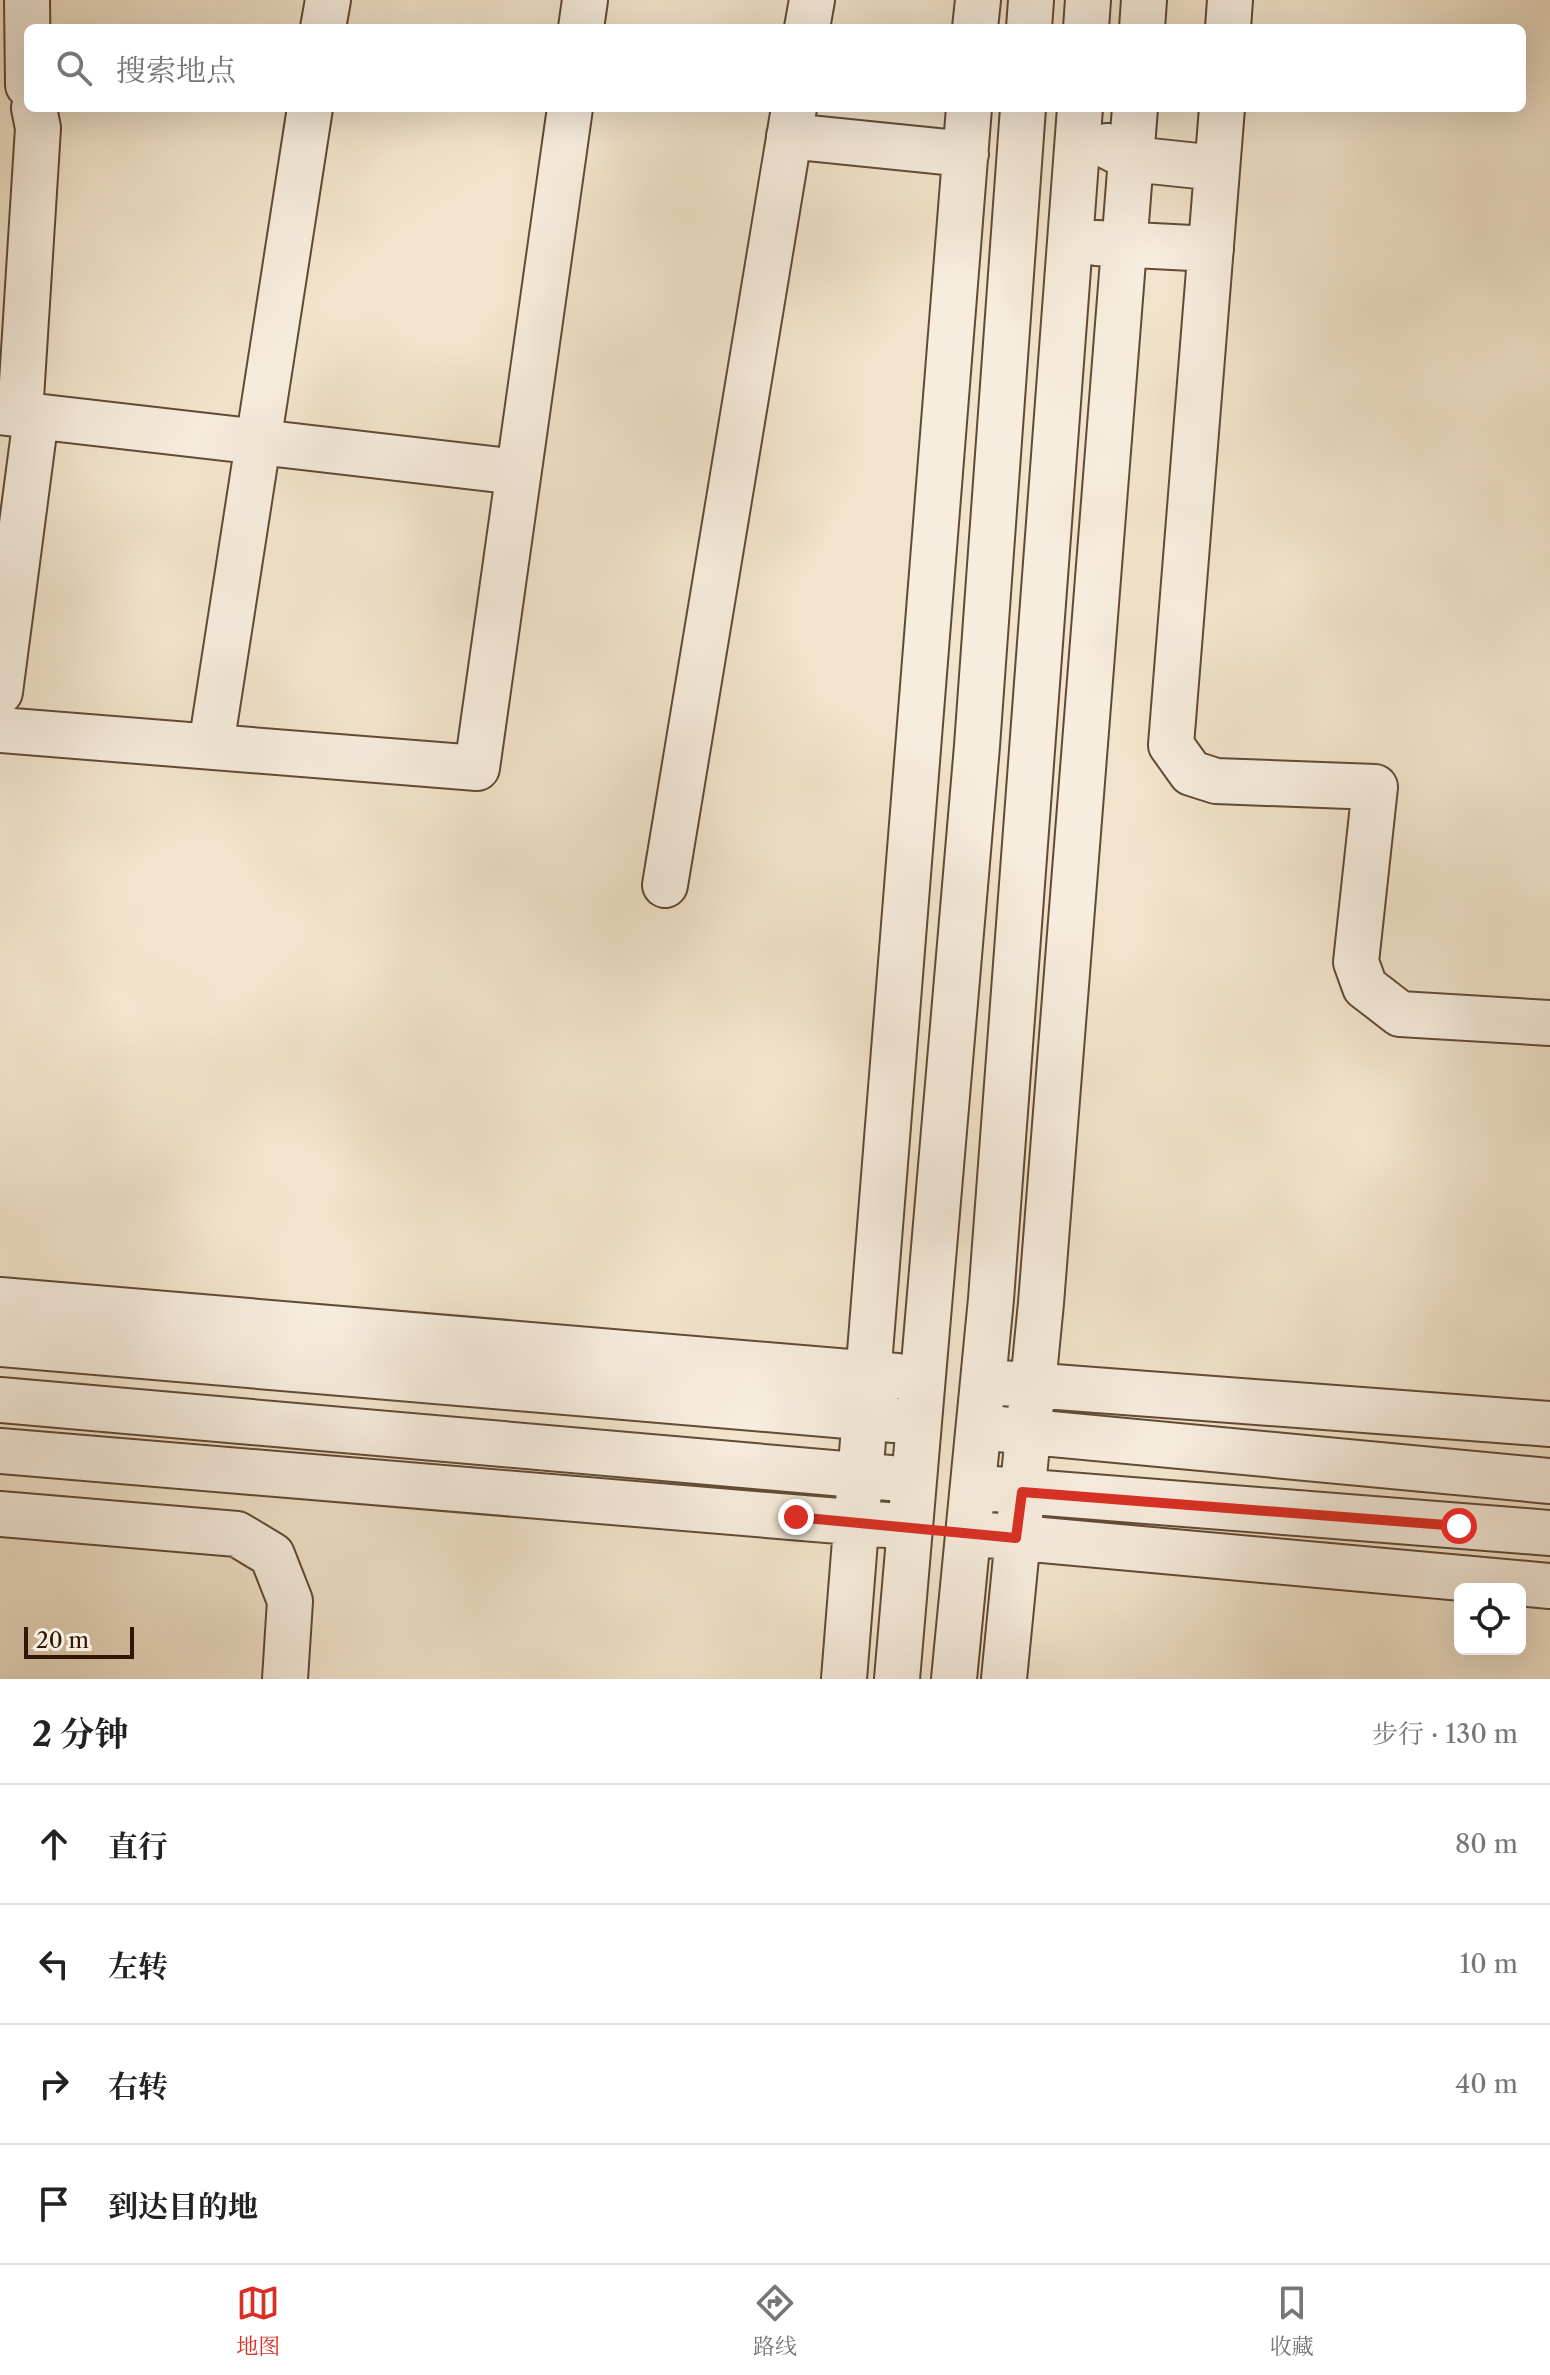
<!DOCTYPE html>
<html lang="zh">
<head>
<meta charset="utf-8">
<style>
	:root { --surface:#fff; --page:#f2f2f2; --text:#222; --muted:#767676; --line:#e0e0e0; --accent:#d93025 }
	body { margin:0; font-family:"Libre Caslon Text","Noto Serif SC",serif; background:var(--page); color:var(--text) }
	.controls { position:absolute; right:24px; bottom:24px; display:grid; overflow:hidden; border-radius:12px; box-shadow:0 8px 32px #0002 }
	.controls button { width:72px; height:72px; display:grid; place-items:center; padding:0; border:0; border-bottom:2px solid var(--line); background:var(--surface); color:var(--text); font:40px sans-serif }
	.scale { position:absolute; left:24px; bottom:20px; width:110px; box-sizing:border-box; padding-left:8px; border:4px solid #311703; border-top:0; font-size:22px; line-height:28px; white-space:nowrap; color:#311703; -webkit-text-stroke:6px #f7edde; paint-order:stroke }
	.stop { position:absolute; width:24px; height:24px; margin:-18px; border:6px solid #d93025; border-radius:50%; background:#fff }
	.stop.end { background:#d93025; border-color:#fff; box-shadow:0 2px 8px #0008 }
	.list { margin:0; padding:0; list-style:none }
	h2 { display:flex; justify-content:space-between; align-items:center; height:104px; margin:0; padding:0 32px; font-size:34px }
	h2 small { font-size:26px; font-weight:400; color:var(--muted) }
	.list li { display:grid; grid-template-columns:52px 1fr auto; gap:24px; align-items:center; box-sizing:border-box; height:120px; padding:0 32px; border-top:2px solid var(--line) }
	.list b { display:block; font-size:30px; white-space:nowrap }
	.list em { font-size:26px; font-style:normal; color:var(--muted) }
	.icon { flex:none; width:44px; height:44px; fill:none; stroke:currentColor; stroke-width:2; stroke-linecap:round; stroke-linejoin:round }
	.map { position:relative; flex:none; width:1550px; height:1679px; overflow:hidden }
	.search { position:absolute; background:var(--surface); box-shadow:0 8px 32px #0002; left:24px; right:24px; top:24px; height:88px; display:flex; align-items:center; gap:20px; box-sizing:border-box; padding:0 28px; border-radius:12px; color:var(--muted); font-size:30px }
	.sheet { height:584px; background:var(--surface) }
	nav { display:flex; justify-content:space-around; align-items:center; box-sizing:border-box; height:112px; border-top:2px solid var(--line); background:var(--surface); font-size:22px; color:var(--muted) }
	nav a { display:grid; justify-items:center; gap:4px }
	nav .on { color:var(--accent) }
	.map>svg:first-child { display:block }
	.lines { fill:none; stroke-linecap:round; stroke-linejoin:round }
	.minor-casing { stroke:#614a35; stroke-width:48 }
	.minor { stroke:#f7edde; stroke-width:44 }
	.route { stroke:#d93025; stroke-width:10 }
</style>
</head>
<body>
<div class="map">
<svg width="1550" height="1679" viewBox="0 0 1550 1679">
	<rect width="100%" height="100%" fill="#f2e4cc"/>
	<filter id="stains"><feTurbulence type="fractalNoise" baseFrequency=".0025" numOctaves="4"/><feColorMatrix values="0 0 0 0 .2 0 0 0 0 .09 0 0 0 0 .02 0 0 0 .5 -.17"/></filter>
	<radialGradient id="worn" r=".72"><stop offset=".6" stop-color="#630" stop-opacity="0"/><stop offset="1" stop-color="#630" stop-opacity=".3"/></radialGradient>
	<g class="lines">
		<g class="minor-casing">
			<path id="minor" d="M 27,0 L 28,85
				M 323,28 L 328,0
				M 581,28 L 585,0
				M 807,28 L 812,0
				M 975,28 L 978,0
				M 1029,28 L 1031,0
				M 1086,28 L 1088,0
				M 1142,28 L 1144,0
				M 1228,28 L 1230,0
				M 1222,108 L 1171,745 L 1191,773 L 1216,781 L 1375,787 L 1356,962 L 1365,987 L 1400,1014 L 1550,1023
				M 789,136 L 966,154
				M 1107,146 L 1132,159 L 1217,168
				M 1096,243 L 1211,249
				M 0,412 L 518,472
				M 20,414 L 38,128 L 34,108
				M 0,692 L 36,417
				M 0,730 L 477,768 L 570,108
				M 211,746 L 310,108
				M 665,885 L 794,108
				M 0,1300 L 897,1376
				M 0,1344 L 894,1420
				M 1002,1383 L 1550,1424
				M 0,1400 L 890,1478
				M 999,1429 L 1550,1481
				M 0,1451 L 887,1525
				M 994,1489 L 1550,1533
				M 0,1514 L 237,1534 L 272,1555 L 290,1601 L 285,1679
				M 987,1535 L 1550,1586
				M 844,1679 L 969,108
				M 897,1679 L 977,746 L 1023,108
				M 954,1679 L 991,1299 L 1080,108
				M 1004,1679 L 1041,1303 L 1135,108"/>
		</g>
		<use href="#minor" class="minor"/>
	</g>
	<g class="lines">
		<path class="route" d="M 796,1517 L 1016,1538 L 1022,1492 L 1459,1526"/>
	</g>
	<rect width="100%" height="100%" filter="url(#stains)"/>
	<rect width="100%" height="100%" fill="url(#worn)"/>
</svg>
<div class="controls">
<button><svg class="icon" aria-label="locate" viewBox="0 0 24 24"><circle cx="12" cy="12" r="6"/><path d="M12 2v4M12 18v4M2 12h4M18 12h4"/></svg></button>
</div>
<div class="scale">20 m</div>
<div class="stop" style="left:1459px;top:1526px"></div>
<div class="stop end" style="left:796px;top:1517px"></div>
<div class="search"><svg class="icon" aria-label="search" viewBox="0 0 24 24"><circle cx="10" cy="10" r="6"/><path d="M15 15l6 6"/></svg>搜索地点</div>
</div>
<section class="sheet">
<h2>2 分钟<small>步行 · 130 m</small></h2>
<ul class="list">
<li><svg class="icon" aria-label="ahead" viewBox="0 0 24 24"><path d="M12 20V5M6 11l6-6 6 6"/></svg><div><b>直行</b></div><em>80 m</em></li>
<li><svg class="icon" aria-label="left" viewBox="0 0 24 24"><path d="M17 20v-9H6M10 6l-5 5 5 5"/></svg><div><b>左转</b></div><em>10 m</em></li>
<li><svg class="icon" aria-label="right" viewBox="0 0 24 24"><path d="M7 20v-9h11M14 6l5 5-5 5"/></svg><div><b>右转</b></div><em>40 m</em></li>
<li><svg class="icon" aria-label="arrive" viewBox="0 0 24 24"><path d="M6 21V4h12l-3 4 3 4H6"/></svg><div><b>到达目的地</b></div></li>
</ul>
</section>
<nav>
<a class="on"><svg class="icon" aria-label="map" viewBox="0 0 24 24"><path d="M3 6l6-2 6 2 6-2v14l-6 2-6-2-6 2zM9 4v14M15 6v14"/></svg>地图</a>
<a><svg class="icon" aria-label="directions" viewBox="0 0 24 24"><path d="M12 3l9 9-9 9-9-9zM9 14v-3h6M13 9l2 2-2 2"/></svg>路线</a>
<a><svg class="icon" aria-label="saved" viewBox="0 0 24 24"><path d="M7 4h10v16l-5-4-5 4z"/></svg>收藏</a>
</nav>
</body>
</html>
